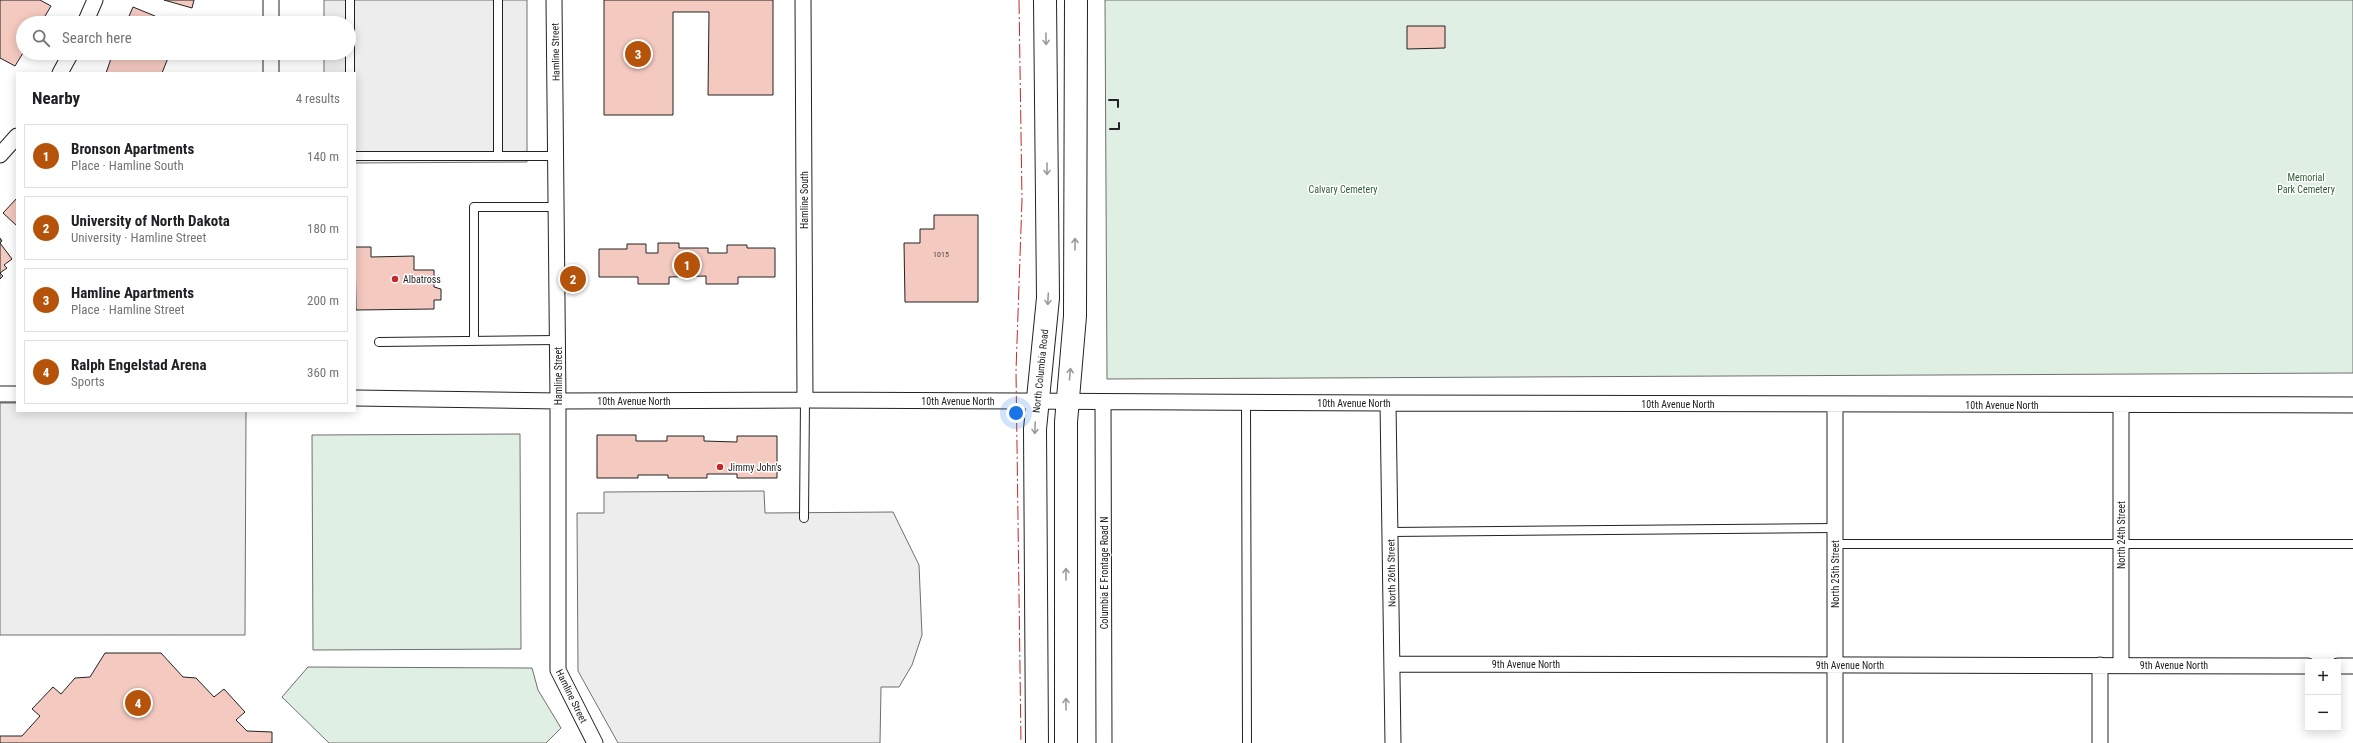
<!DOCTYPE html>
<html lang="en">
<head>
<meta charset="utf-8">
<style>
	:root { --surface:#fff; --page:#f2f2f2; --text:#202124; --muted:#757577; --line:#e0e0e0; --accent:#b45309 }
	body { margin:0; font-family:"Roboto Condensed",sans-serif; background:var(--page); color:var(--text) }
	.controls { position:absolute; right:12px; bottom:12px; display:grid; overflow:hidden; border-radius:0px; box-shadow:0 2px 10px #0003 }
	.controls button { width:36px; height:36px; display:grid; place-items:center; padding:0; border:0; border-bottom:1px solid var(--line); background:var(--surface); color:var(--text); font:20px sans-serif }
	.you { position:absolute; left:1016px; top:413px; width:14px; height:14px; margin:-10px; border:3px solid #fff; border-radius:50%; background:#1a73e8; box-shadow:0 0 0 6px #1a73e833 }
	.badge { display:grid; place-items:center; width:26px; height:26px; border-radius:50%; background:var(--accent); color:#fff; font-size:13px; font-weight:700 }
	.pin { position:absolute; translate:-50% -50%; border:2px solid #fff; box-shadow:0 1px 4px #0006 }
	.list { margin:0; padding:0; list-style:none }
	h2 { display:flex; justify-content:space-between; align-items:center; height:52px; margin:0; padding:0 16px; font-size:17px }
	h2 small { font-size:13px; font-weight:400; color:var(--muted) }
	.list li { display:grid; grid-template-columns:26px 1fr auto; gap:12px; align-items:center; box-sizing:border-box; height:64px; margin:0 8px 8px; padding:0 8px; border:1px solid var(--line); border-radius:0px }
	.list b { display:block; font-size:15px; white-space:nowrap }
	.list p { margin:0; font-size:13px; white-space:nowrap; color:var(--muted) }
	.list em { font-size:13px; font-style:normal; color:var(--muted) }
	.icon { flex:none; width:22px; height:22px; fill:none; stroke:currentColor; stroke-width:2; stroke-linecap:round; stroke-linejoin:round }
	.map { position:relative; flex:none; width:2353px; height:743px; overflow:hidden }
	.search { position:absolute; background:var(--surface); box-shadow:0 2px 10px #0003; left:16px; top:16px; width:340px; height:44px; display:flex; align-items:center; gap:10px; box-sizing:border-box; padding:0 14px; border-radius:22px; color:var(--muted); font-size:15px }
	.panel { position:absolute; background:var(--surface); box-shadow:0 2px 10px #0003; left:16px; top:72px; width:340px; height:340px; border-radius:0px }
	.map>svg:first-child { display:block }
	.green { fill:#e0efe3; stroke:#6f6f6f }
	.parking { fill:#ededed; stroke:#6f6f6f }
	.building { fill:#f3c9c0; stroke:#222 }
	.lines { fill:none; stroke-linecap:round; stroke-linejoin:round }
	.lane-casing { stroke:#222; stroke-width:10 }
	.street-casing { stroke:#222; stroke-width:17 }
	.secondary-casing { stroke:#222; stroke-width:24 }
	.lane { stroke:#fff; stroke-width:8 }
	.street { stroke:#fff; stroke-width:15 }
	.secondary { stroke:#fff; stroke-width:22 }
	.wall { stroke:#222; stroke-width:2 }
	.power { stroke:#c62828; stroke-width:1; stroke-dasharray:14 3 2 3; stroke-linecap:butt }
	.oneway { stroke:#9c9c9c }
	.poi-dot { fill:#c62828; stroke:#fff; stroke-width:1.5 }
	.labels { text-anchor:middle; stroke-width:3; stroke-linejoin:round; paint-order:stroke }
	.number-label { font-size:8px; fill:#564c4a }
	.street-label { font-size:10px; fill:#222; stroke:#fff }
	.park-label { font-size:10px; fill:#2f5e38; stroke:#fff }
	.poi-label { font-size:10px; fill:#222; stroke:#fff; text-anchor:start }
</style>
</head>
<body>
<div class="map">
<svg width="2353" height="743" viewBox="0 0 2353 743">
	<rect width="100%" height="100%" fill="#fff"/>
	<path class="green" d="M 1105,0 L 2353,0 L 2353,373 L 1107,379 Z
		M 520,434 L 521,649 L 313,650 L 312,435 Z
		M 308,667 L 532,668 L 538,690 L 561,728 L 546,743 L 329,743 L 282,697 Z"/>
	<path class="parking" d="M 324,0 L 527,0 L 527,162 L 355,163 L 355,73 L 324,73 L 324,53 L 349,53 L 349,23 L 324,23 Z
		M 0,403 L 17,403 L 17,411 L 246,411 L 245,635 L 0,635 Z
		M 764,491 L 765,513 L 893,512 L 919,565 L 922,635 L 912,665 L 899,687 L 881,687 L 880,743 L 618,743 L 578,671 L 577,513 L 604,513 L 604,492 Z"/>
	<path class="building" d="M 0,0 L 40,0 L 51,6 L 41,23 L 31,19 L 29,23 L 23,23 L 23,34 L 19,42 L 23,44 L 23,53 L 15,66 L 0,58 Z
		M 164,0 L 194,0 L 192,8 Z
		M 604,0 L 773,0 L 773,95 L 708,95 L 709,12 L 673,12 L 673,115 L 604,115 Z
		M 133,7 L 155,16 L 153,20 L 160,23 L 126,23 Z
		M 1407,26 L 1445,26 L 1445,48 L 1407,49 Z
		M 113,53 L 170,53 L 162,73 L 106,73 Z
		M 17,198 L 17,226 L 3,213 Z
		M 934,215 L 978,215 L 978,302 L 905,302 L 904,243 L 920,243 L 920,229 L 934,229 Z
		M 0,238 L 2,241 L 0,243 L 12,259 L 4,265 L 7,268 L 0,273 L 3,276 L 0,279 Z
		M 658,243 L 679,243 L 679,248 L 708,248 L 708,253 L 727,253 L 727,245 L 747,245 L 747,248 L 775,248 L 775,277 L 738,277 L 738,284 L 706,284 L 706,276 L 669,277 L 669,284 L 638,284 L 638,277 L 599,277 L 599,249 L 627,249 L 627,244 L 646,244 L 646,253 L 658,253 Z
		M 355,247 L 371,247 L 371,257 L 414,256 L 414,270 L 434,270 L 434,287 L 441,289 L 441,300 L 434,300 L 434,309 L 356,310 Z
		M 597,435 L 636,435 L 636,441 L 667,441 L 667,436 L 704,436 L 704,441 L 737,442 L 737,436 L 777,436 L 777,478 L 737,478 L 737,474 L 707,474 L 707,478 L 668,478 L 668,475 L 638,475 L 638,478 L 597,478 Z
		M 105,653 L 161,653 L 183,677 L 196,678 L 214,697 L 224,689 L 245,712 L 236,720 L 247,731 L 272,732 L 272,743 L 0,743 L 0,736 L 22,736 L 40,716 L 32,709 L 53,687 L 61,694 L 75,678 L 90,677 Z"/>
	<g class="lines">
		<g class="lane-casing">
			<path id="lane" d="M 350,0 L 350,73
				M 498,0 L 498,156
				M 355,156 L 556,156
				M 474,340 L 474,207 L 556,207
				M 379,342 L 558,340
				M 1246,403 L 1247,743
				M 804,518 L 805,400
				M 1390,532 L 1835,528
				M 1835,544 L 2353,544"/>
		</g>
		<g class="street-casing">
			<path id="street" d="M 271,0 L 271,23
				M 554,0 L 558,401 L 558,670 L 595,743
				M 803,0 L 805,400
				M 85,23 L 95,0
				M 271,53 L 271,73
				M 60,73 L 71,53
				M 0,155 L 17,136
				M 0,394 L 17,394
				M 355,398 L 558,401 L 805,400 L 1388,403 L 2353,405
				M 1103,402 L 1104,743
				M 1388,403 L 1393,743
				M 1835,404 L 1835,743
				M 2121,405 L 2121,665
				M 1392,664 L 2308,666
				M 2100,665 L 2100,743
				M 2338,666 L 2353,666"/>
		</g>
		<g class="secondary-casing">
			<path id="secondary" d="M 1037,743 L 1035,429 L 1048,298 L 1045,0
				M 1066,743 L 1066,422 L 1075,316 L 1076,0"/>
		</g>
		<use href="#lane" class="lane"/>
		<use href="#street" class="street"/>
		<use href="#secondary" class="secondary"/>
		<path class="wall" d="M 1109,100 L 1118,100 L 1118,107
			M 1110,129 L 1119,129 L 1119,123"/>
		<path class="power" d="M 1019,0 L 1022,200 L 1016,371 L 1021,743"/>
	</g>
	<defs><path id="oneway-shaft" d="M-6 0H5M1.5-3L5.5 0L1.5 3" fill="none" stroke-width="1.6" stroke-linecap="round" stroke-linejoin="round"/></defs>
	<g class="oneway">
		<use href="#oneway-shaft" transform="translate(1046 39) rotate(89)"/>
		<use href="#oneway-shaft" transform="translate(1047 169) rotate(90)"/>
		<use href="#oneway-shaft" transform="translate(1075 244) rotate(-90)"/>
		<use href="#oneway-shaft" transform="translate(1048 299) rotate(93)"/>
		<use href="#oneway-shaft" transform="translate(1070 374) rotate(-85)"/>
		<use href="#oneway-shaft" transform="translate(1035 428) rotate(92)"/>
		<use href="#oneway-shaft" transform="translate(1066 574) rotate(-90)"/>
		<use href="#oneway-shaft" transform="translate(1066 704) rotate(-90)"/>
	</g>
	<g class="poi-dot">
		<circle cx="395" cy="279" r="4"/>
		<circle cx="720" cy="467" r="4"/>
	</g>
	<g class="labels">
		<g class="number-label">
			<text x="941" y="257">1015</text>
		</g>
		<g class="street-label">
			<text transform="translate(555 52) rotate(-91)" y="4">Hamline Street</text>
			<text transform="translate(804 200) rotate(-90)" y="4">Hamline South</text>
			<text transform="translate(1040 371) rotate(-84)" y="4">North Columbia Road</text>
			<text transform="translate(558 376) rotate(-90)" y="4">Hamline Street</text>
			<text x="634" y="405">10th Avenue North</text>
			<text x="958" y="405">10th Avenue North</text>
			<text x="1354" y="407">10th Avenue North</text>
			<text x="1678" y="408">10th Avenue North</text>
			<text x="2002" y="409">10th Avenue North</text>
			<text transform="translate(2121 535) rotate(-90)" y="4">North 24th Street</text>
			<text transform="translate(1104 573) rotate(-90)" y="4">Columbia E Frontage Road N</text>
			<text transform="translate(1391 573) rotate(-91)" y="4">North 26th Street</text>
			<text transform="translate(1835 574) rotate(-90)" y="4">North 25th Street</text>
			<text x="1526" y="668">9th Avenue North</text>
			<text x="1850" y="669">9th Avenue North</text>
			<text x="2174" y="669">9th Avenue North</text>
			<text transform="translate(572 696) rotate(64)" y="4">Hamline Street</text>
		</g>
		<g class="park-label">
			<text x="2306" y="181">Memorial<tspan x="2306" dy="12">Park Cemetery</tspan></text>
			<text x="1343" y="193">Calvary Cemetery</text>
		</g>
		<g class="poi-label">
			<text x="403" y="283">Albatross</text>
			<text x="728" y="471">Jimmy John's</text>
		</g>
	</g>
</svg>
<div class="controls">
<button>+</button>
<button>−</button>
</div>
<div class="you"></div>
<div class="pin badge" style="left:687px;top:265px">1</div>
<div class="pin badge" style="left:573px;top:279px">2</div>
<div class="pin badge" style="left:638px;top:54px">3</div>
<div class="pin badge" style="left:138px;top:703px">4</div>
<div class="search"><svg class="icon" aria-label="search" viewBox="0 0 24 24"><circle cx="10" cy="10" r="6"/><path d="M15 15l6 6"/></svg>Search here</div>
<section class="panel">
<h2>Nearby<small>4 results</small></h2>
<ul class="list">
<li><span class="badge">1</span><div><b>Bronson Apartments</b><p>Place · Hamline South</p></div><em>140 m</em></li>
<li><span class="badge">2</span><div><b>University of North Dakota</b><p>University · Hamline Street</p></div><em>180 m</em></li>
<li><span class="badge">3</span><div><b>Hamline Apartments</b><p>Place · Hamline Street</p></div><em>200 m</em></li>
<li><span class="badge">4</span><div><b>Ralph Engelstad Arena</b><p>Sports</p></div><em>360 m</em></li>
</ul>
</section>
</div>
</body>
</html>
